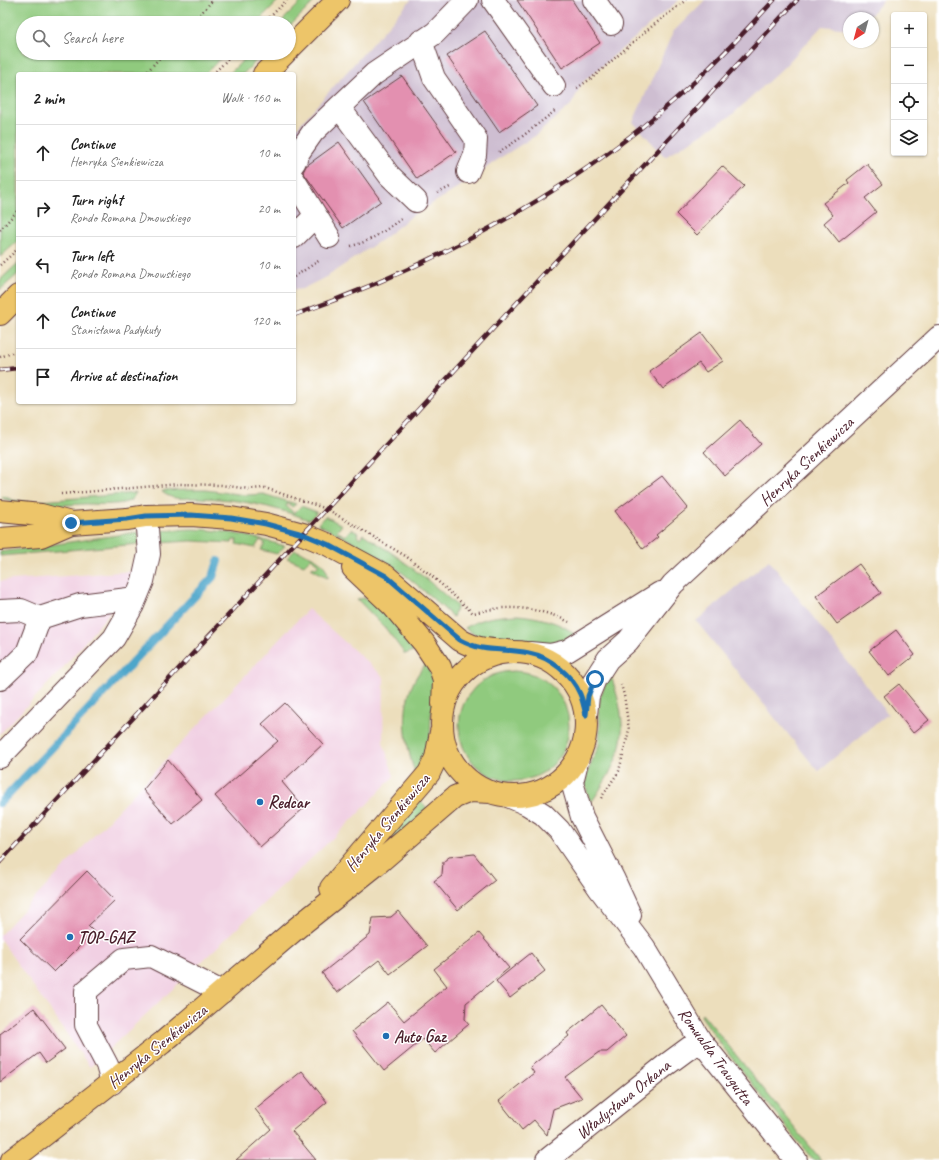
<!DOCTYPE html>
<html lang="en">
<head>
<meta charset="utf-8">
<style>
	:root { --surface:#fff; --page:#f6f6f6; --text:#222; --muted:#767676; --line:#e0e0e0 }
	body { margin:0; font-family:Caveat,sans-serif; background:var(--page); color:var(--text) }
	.controls { position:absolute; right:12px; top:12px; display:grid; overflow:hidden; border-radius:4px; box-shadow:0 1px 3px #0004 }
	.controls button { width:36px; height:36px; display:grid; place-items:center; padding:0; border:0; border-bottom:1px solid var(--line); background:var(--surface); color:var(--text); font:20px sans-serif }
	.compass { position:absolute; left:843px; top:12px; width:36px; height:36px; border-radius:50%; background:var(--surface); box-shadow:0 1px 3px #0004; rotate:216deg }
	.stop { position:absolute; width:12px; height:12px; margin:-9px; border:3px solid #1f6fb2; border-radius:50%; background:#fff }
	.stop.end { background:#1f6fb2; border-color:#fff; box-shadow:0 1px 4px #0008 }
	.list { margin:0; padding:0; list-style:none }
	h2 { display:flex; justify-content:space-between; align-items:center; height:52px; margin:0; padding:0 16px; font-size:17px }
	h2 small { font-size:13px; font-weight:400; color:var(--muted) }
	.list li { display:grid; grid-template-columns:26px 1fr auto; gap:12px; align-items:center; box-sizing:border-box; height:56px; padding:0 16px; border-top:1px solid var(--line) }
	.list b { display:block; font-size:15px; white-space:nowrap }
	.list p { margin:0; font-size:13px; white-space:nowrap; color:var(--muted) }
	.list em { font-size:13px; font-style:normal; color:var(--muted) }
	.icon { flex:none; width:22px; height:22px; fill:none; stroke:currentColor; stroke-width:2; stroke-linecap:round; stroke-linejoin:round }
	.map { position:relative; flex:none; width:939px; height:1160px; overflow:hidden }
	.search { position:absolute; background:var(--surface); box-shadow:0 1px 3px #0004; left:16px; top:16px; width:280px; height:44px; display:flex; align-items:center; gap:10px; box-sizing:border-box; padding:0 14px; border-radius:22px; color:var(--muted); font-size:15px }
	.panel { position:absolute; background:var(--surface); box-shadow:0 1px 3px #0004; left:16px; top:72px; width:280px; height:332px; border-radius:4px }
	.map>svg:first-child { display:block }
	.built { fill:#f1d0e3 }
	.industrial { fill:#cebed1 }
	.green { fill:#90ca7e; stroke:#6d7454 }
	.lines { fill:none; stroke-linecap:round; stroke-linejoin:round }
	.stream { stroke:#4da6ca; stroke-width:8 }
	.building { fill:#e390b0 }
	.minor-casing { stroke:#623c41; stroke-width:24 }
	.major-casing { stroke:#623c41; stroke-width:24 }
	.path { stroke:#623c41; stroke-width:2.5; stroke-dasharray:1 3; stroke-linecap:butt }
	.minor { stroke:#fff; stroke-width:22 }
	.major { stroke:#edc569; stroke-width:22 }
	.rail-casing { stroke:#4a1f2b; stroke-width:4.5 }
	.rail { stroke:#fff; stroke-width:3; stroke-dasharray:9; stroke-linecap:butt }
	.route { stroke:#1f6fb2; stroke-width:5 }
	.poi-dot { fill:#1f6fb2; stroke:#fff; stroke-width:1.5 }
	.labels { text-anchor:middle; stroke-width:3; stroke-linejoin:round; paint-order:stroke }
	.street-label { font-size:17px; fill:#4a1f2b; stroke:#fff }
	.poi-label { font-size:17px; font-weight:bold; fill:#4a1f2b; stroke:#fff; text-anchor:start }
</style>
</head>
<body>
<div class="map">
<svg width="939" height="1160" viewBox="0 0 939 1160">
	<rect width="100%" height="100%" fill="#fff"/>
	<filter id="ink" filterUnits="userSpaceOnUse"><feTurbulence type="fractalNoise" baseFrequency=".025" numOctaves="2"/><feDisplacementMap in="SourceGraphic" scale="8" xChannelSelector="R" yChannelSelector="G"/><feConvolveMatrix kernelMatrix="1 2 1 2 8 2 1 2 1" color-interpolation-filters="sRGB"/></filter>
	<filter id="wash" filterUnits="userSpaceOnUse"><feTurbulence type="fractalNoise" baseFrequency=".012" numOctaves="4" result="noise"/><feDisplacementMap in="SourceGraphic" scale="16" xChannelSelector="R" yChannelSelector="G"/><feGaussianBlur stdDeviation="0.9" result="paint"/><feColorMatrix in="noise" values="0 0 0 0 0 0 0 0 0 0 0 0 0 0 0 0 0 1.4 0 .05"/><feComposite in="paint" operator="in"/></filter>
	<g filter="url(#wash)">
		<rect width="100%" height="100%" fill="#ecdebc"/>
		<path class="built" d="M 134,571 L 122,598 L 61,670 L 0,734 L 0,581 Z
			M 308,609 L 384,677 L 383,742 L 394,776 L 353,819 L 90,1067 L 0,939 L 0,935 Z"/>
		<path class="industrial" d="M 411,0 L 679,0 L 583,82 L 571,105 L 535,136 L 503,156 L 455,190 L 413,215 L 384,238 L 326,277 L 302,289 L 294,290 L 294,131 Z
			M 705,0 L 884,0 L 868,18 L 849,18 L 849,29 L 822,26 L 785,66 L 732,115 L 665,157 L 633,122 L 673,32 Z
			M 769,560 L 888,714 L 818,771 L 696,621 Z"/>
		<path class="green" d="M 0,0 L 279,0 L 256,23 L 23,23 L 23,53 L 226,53 L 205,74 L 18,74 L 18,241 L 0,257 Z
			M 303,0 L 316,0 L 289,27 L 289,23 L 280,23 Z
			M 250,53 L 264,53 L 243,74 L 229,74 Z
			M 18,263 L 18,274 L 0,290 L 0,280 Z
			M 188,490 L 205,490 L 246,495 L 263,494 L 296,504 L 292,507 L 288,503 L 286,506 L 294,513 L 301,506 L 317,512 L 309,520 C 273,506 235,498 196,498 C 183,498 172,501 161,491 Z
			M 136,493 L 130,501 C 116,506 100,504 86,504 C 58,505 29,509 2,498 L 3,496 L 13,500 L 30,502 Z
			M 325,516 L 342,525 L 337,531 L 345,536 L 351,529 L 358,533 L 357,536 L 360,538 L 363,534 C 397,555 428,579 457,606 L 453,617 C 437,602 421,588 404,574 C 377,554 348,539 318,524 Z
			M 192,529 C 225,530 254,537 285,546 L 277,554 L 261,550 L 265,543 L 260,540 L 255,548 L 236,544 L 237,540 L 233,540 L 232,543 L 191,541 L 158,543 L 157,531 Z
			M 138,532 L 139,544 L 0,556 L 0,552 L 16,550 Z
			M 295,550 C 308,555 328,560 328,578 L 311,568 L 313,566 L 316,568 L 319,565 L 311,558 L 304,565 L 287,558 Z
			M 364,598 L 375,600 L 416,650 L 405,654 L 386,629 L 357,599 Z
			M 517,615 C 534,616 563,622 575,635 C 567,639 561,643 552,644 C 543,645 533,642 524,641 C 514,640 504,642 496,641 C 485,640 474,635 465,628 C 480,617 499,616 517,615 Z
			M 426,664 L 434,681 L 435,692 L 431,716 L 430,742 L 427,756 L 415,773 C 403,738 398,694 426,664 Z
			M459 726a55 55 0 1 1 110 0a55 55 0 1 1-110 0Z
			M 609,676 L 611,676 C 630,731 625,752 593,800 L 590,802 L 585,783 L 587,773 L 599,745 L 600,725 L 599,710 L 600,697 Z
			M 419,800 L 428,809 L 364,866 Z
			M 702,1013 L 821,1160 L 813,1160 L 722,1046 L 701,1016 Z"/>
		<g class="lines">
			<path class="stream" d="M 0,803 L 213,577 L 218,561"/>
		</g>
		<g id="blocks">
			<path class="building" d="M 517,0 L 572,0 L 600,43 L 562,68 Z
				M 485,31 L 537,106 L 499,132 L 447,56 Z
				M 402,76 L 456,152 L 417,179 L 364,102 Z
				M 339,142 L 381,201 L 343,228 L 303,172 L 306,166 Z
				M 867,164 L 883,184 L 865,198 L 876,212 L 839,242 L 824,223 L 833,215 L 823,203 L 849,183 L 847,180 Z
				M 722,166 L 744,186 L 697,235 L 676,214 Z
				M 702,333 L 723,361 L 706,372 L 699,363 L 663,389 L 649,371 Z
				M 740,420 L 761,444 L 725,476 L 704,452 Z
				M 662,476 L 688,508 L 656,535 L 658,537 L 643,549 L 615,511 Z
				M 859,564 L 881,593 L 837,624 L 816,596 Z
				M 896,630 L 915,655 L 889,676 L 869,651 Z
				M 899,684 L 929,720 L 913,733 L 884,696 Z
				M 285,703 L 323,744 L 282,782 L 304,808 L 260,847 L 215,796 L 278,741 L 262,724 Z
				M 168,760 L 202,800 L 173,824 L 143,790 Z
				M 474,854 L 495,880 L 458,910 L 434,881 L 442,875 L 443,862 L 449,857 Z
				M 87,871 L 115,900 L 88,926 L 94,932 L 54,972 L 20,939 Z
				M 398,911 L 427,946 L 390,974 L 379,960 L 337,993 L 322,973 L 370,935 L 373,918 L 391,917 Z
				M 479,933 L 509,968 L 466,1003 L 465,1019 L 469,1024 L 435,1053 L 423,1039 L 384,1071 L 352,1031 L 388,1002 L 404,1021 L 447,986 L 434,969 Z
				M 531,953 L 545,971 L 510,998 L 496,981 Z
				M 601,1005 L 626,1036 L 607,1052 L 599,1052 L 565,1077 L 582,1098 L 553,1109 L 547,1135 L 534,1120 L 522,1130 L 499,1101 L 534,1073 L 530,1067 L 569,1036 L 567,1033 Z
				M 34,1008 L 65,1049 L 46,1063 L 39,1053 L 0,1082 L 0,1034 Z
				M 302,1071 L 327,1102 L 292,1131 L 316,1160 L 236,1160 L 271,1129 L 255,1109 Z"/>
		</g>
	</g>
	<g filter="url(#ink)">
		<use href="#blocks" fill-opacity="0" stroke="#623c41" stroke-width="1"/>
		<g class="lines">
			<g class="minor-casing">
				<path id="minor" d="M 493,0 L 554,86
					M 594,0 L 611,24
					M 421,41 L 434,78 L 476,139 L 475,155 L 468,172
					M 339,107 L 389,175 L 416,201
					M 294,163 L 299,152 L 313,132 L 339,107 L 374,74 L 435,33 L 467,0
					M 294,180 L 329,237
					M 294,237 L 315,216
					M 0,611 L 21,610 L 40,618 L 27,653 L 0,679
					M 40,618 L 80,605 L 136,598
					M 530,653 L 551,655 L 567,651 L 660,593
					M 586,715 L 588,696 L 595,679 L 608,659 L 628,641 L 673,584 L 939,337
					M 0,757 L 114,638 L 133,605 L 143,581 L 149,554 L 146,516
					M 578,758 L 572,782 L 582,817 L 614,880 L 630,915
					M 508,796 L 527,804 L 543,814 L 559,830 L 599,888 L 644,947 L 700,1040 L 796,1160
					M 112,1083 L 107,1065 L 86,1025 L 86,991 L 124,959 L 151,956 L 222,992
					M 547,1160 L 666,1065 L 700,1040"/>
			</g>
			<g class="major-casing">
				<path id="major" d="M 289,49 L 338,0
					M 264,74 L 285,53
					M 0,314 L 18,296
					M 0,511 L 41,515 L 71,523
					M 0,539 L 41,536 L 71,523 L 127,519 L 146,516 L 191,515 L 231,518 L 266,524 L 303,534 L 327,544 L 386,576 L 460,640 C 478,650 489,650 508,651
					M 353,568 L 393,606 L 424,643 L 440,667 L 444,680 L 443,704
					M442 724a72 72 0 1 1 144 0a72 72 0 1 1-144 0Z
					M 331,888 L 429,773 L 436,758 L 441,732
					M 12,1160 L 162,1043 L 298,927 L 376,865 L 455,797 L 470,791 L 491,792"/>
			</g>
			<path class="path" d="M 192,23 L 213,0
				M 264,23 L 287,0
				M 145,74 L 164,53
				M 213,74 L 234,53
				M 577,88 L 592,78 L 646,31 L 686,0
				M 499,152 L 519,139 L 556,110
				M 438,193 L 450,187
				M 0,230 L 18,210
				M 351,246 C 370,242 386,230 401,219
				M 0,265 L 18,249
				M 294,277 L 320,260
				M 0,357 L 18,351
				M 61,494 L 179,484 L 221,485 L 249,489 L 265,488 L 327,509 L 407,557 L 432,576 L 473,613 C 484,611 495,608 505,608 C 527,607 549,612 569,622
				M 601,798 L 619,771 L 629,730 L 624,695 L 621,685"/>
			<use href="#minor" class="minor"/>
			<use href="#major" class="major"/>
			<g class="rail-casing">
				<path id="rail" d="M 294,315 C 445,262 591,182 707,70 C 730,48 752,24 774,0
					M 0,370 L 18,368
					M 0,862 L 797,0"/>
			</g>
			<use href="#rail" class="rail"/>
		</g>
	</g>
	<g class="lines" filter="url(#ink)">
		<path class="route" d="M 71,523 L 127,519 L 146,516 L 191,515 L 231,518 L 266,524 L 303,534 L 327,544 L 386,576 L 460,640 C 486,654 503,647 529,653 C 550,657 572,675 580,694 C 583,701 584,708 586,715 L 588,696 L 595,679"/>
	</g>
	<g class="poi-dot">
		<circle cx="260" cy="802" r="4"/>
		<circle cx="70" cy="937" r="4"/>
		<circle cx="386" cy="1036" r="4"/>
	</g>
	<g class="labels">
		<g class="street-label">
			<text transform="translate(806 461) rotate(-43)" y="6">Henryka Sienkiewicza</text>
			<text transform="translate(387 822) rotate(-50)" y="6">Henryka Sienkiewicza</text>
			<text transform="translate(157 1046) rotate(-39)" y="6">Henryka Sienkiewicza</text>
			<text transform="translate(716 1056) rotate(54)" y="6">Romualda Traugutta</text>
			<text transform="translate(623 1099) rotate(-39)" y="6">Władysława Orkana</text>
		</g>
		<g class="poi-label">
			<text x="268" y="808">Redcar</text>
			<text x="78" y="943">TOP-GAZ</text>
			<text x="394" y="1042">Auto Gaz</text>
		</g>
	</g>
</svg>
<div class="controls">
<button>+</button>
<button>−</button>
<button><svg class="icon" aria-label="locate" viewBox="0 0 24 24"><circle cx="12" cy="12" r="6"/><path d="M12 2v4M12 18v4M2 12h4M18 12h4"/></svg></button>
<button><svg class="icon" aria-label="layers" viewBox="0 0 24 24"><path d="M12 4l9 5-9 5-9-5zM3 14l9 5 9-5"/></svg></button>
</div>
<svg class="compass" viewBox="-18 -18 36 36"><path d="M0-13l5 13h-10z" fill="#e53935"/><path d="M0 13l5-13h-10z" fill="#767676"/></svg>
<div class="stop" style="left:595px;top:679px"></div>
<div class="stop end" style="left:71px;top:523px"></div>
<div class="search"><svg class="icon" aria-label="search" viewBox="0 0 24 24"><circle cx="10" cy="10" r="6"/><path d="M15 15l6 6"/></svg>Search here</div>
<section class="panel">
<h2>2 min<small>Walk · 160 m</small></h2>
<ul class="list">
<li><svg class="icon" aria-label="ahead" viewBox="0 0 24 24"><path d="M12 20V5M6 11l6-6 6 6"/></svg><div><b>Continue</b><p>Henryka Sienkiewicza</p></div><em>10 m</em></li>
<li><svg class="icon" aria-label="right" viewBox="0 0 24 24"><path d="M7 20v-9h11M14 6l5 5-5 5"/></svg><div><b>Turn right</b><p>Rondo Romana Dmowskiego</p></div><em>20 m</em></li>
<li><svg class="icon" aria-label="left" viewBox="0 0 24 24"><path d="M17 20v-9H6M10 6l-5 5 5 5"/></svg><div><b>Turn left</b><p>Rondo Romana Dmowskiego</p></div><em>10 m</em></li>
<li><svg class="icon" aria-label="ahead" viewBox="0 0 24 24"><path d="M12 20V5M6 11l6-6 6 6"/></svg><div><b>Continue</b><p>Stanisława Padykuły</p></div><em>120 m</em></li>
<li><svg class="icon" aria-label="arrive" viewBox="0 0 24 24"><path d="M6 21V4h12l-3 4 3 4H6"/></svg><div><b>Arrive at destination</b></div></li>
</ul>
</section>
</div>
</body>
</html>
